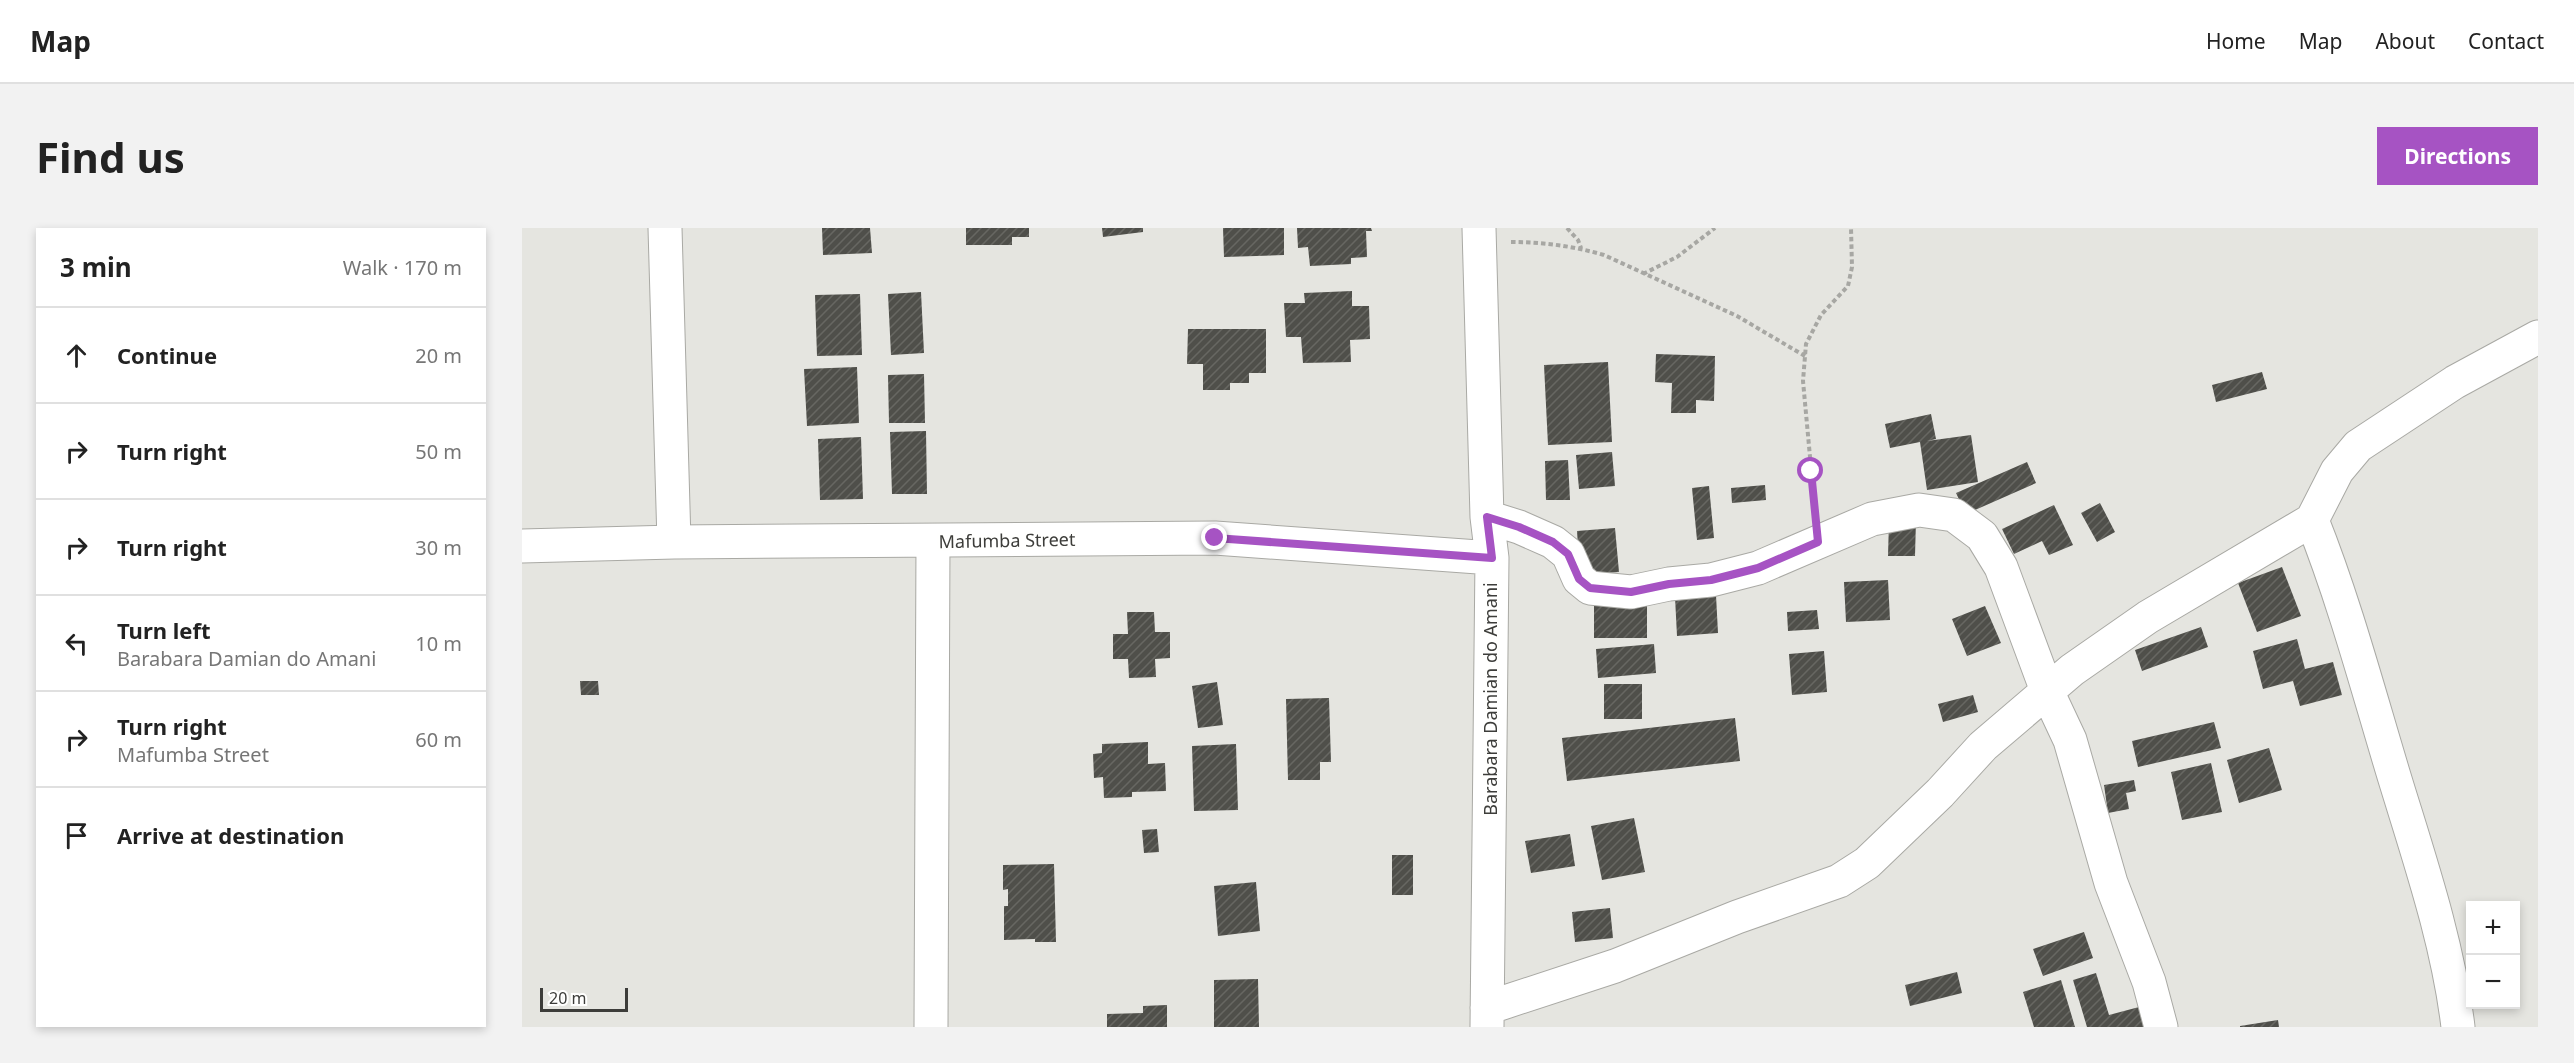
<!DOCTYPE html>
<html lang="en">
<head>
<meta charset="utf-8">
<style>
	:root { --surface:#fff; --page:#f2f2f2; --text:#222; --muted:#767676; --line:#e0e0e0; --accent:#a653c3 }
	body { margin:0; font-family:"Noto Sans",sans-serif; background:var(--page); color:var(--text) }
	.controls { position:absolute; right:18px; bottom:18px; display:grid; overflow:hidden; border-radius:0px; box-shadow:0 3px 9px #0003 }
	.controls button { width:54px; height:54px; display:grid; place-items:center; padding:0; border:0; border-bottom:2px solid var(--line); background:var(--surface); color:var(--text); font:30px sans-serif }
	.scale { position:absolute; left:18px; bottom:15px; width:88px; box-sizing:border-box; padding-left:6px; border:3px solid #3d3d3a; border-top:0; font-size:16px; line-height:21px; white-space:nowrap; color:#3d3d3a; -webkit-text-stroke:4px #fffffe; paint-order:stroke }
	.stop { position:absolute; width:18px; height:18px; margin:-14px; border:4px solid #a653c3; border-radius:50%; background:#fff }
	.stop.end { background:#a653c3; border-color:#fff; box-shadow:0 2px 6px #0008 }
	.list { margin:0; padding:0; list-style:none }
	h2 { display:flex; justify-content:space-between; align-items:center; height:78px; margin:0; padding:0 24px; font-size:26px }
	h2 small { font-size:20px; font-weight:400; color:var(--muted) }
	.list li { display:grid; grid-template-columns:39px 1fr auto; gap:18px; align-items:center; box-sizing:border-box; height:96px; padding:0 24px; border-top:2px solid var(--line) }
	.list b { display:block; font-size:22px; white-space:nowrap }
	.list p { margin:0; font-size:20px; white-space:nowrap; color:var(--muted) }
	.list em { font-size:20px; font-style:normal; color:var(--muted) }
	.icon { flex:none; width:33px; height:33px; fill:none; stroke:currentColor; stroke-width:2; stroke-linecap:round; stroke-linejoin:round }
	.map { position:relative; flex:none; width:2016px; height:799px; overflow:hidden; border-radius:0px }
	header { display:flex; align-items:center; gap:36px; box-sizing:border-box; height:84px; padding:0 30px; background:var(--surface); border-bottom:2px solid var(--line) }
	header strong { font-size:28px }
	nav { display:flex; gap:33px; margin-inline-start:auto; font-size:21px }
	.intro { display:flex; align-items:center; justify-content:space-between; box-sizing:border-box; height:144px; padding:0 36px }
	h1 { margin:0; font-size:42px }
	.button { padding:15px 27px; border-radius:0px; background:var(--accent); color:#fff; font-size:21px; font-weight:700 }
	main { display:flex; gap:36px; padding:0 36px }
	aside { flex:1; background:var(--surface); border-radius:0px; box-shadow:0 3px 9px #0003 }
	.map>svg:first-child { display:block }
	.building { fill:url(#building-hatch) }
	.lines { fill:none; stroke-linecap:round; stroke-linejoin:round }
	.minor-casing { stroke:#a9a9a4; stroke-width:35 }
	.path { stroke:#a7a7a3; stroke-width:4; stroke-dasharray:4.5 3; stroke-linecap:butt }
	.minor { stroke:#fff; stroke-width:33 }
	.route { stroke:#a653c3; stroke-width:8 }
	.labels { text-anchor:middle; stroke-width:6; stroke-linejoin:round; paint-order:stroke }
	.street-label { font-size:18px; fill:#3d3d3a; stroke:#fffffe }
</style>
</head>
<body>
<header>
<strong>Map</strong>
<nav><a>Home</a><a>Map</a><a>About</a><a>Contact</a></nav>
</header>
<div class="intro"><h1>Find us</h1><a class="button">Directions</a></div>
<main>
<aside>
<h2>3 min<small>Walk · 170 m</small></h2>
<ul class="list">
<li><svg class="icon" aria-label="ahead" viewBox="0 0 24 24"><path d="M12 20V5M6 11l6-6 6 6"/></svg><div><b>Continue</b></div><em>20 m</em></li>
<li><svg class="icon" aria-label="right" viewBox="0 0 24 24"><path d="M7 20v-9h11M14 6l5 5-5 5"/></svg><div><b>Turn right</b></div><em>50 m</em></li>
<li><svg class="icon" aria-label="right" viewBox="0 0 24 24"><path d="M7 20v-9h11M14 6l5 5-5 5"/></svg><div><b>Turn right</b></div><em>30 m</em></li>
<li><svg class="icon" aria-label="left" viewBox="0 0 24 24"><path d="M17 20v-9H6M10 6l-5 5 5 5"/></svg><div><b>Turn left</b><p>Barabara Damian do Amani</p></div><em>10 m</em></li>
<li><svg class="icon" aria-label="right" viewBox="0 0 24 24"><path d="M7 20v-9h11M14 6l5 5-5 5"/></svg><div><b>Turn right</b><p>Mafumba Street</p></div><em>60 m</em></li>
<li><svg class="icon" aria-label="arrive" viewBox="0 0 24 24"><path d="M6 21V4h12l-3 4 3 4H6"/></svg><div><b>Arrive at destination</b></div></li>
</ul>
</aside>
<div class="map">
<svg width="2016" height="799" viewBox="0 0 2016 799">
	<defs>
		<pattern id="building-hatch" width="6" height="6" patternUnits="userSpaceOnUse" patternTransform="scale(1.5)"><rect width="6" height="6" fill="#4f4f4a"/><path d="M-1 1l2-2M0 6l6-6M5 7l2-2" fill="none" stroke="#676762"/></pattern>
	</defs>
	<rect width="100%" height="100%" fill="#e5e5e0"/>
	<path class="building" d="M 300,0 L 348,0 L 350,25 L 301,27 Z
		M 444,0 L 507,0 L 507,9 L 490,9 L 490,17 L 444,17 Z
		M 580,0 L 621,0 L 621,4 L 581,9 Z
		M 701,0 L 762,0 L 762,27 L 702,29 Z
		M 775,0 L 849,0 L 850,3 L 844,3 L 845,29 L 829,30 L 829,36 L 788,38 L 786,19 L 776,20 Z
		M 830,63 L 830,78 L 847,78 L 848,111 L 828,112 L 829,134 L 781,135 L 779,109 L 764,109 L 762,75 L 783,75 L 782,65 Z
		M 399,64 L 402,125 L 369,127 L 366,66 Z
		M 338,66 L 340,127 L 295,128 L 293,67 Z
		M 666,101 L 744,101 L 744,145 L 727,145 L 727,155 L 708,155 L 708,162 L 681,162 L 681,136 L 665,136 Z
		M 1134,126 L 1193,128 L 1192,173 L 1174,172 L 1174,185 L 1149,185 L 1150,155 L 1133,154 Z
		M 1086,134 L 1090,214 L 1026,217 L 1022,137 Z
		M 335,139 L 337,195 L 285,198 L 282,141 Z
		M 1740,144 L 1745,161 L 1694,174 L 1690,157 Z
		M 402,146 L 403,195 L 367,195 L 366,147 Z
		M 1409,186 L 1414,211 L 1405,213 L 1449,207 L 1456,254 L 1405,262 L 1398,214 L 1368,220 L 1363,196 Z
		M 404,203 L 405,266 L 370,266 L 368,204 Z
		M 339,209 L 341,271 L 298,272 L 296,211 Z
		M 1090,224 L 1093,258 L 1057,261 L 1054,227 Z
		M 1046,232 L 1048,272 L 1024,272 L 1023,233 Z
		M 1505,234 L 1514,255 L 1444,286 L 1434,265 Z
		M 1243,257 L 1244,272 L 1210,275 L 1209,260 Z
		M 1187,258 L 1192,310 L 1175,312 L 1170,260 Z
		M 1578,275 L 1593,304 L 1575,314 L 1559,285 Z
		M 1532,277 L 1551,317 L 1527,327 L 1520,313 L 1492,326 L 1480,301 Z
		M 1367,292 L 1394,292 L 1393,328 L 1366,328 Z
		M 1093,300 L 1097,344 L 1058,347 L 1055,303 Z
		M 1760,339 L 1779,388 L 1735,404 L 1716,355 Z
		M 1366,352 L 1368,392 L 1324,394 L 1322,354 Z
		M 1194,367 L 1196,405 L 1155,408 L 1153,369 Z
		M 1072,375 L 1125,375 L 1125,410 L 1072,410 Z
		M 1463,378 L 1479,415 L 1445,428 L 1430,391 Z
		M 1295,382 L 1297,401 L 1266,403 L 1265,384 Z
		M 605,384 L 632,384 L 633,404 L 648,404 L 648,430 L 633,431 L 634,449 L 607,450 L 606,431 L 591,431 L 591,406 L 606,406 Z
		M 1679,399 L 1686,419 L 1620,443 L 1613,422 Z
		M 1775,411 L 1783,441 L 1811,434 L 1820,467 L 1778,478 L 1771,453 L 1741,461 L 1731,423 Z
		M 1132,416 L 1134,445 L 1076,450 L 1074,421 Z
		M 1302,423 L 1305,464 L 1270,467 L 1267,426 Z
		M 58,453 L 76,453 L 77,467 L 59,467 Z
		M 695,454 L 701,497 L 676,500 L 670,458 Z
		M 1082,456 L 1120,456 L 1120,491 L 1082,491 Z
		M 1451,467 L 1456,484 L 1421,494 L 1416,476 Z
		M 807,470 L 809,534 L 798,534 L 798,552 L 766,552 L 764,471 Z
		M 1213,490 L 1218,533 L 1045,553 L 1040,510 Z
		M 1692,494 L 1699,520 L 1616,539 L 1610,513 Z
		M 626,514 L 626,536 L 643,535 L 644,563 L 610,564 L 610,569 L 582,570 L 581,549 L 572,550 L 571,526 L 580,525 L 580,516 Z
		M 714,516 L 716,582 L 672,583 L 670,518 Z
		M 1747,520 L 1760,562 L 1717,575 L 1705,532 Z
		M 1689,535 L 1700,584 L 1660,592 L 1649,544 Z
		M 1612,552 L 1614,563 L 1604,565 L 1607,581 L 1586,585 L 1582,557 Z
		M 1112,590 L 1123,644 L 1080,652 L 1069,598 Z
		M 635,601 L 637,624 L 622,625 L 620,602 Z
		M 1048,606 L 1053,638 L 1009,645 L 1003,613 Z
		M 870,627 L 891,627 L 891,667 L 870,667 Z
		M 532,636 L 534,714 L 513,714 L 513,711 L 482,712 L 482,678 L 486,678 L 486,661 L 481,662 L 481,637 Z
		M 734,654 L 738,703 L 696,708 L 692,658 Z
		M 1088,680 L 1091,710 L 1053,714 L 1050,684 Z
		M 1562,704 L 1571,730 L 1521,748 L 1511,721 Z
		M 1435,744 L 1440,765 L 1388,778 L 1383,757 Z
		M 1574,745 L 1587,787 L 1617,779 L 1623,799 L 1565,799 L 1551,752 Z
		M 736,751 L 737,799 L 692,799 L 692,752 Z
		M 1539,752 L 1553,799 L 1512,799 L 1501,764 Z
		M 645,777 L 645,799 L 585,799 L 585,786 L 621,785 L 621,778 Z
		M 1756,792 L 1757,799 L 1718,799 L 1718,798 Z"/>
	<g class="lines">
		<g class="minor-casing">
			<path id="minor" d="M 143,0 L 152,314
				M 957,0 L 965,289 L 970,330 L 965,799
				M 965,289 L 997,299 L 1031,314 L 1046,326 L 1057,351 L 1068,360 L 1109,364 L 1147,356 L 1189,352 L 1236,340 L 1350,291 L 1397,282 L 1432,287 L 1460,308 L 1479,339 L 1525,463 L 1548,512 L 1589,655 L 1627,754 L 1639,799
				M 1790,292 C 1823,375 1846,462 1872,548 C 1897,630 1926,714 1936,799
				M 0,318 L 152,314 L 693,310 L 970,330
				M 965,780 L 1093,738 L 1215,689 L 1317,653 L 1345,635 L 1418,565 L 1461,518 L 1550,442 L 1626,389 L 1790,292 L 1815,243 L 1836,218 L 1933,154 L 2016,109
				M 409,799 L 411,313"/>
		</g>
		<path class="path" d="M 1045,0 L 1056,12 L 1059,20
			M 989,14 C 1021,14 1051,18 1082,27 L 1215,88 L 1283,128
			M 1121,46 L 1155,29 L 1193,0
			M 1293,283 L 1281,153 L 1284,116 L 1299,87 L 1326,58 L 1330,39 L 1329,0"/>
		<use href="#minor" class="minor"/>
	</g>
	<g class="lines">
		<path class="route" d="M 693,310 L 970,330 L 965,289 L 997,299 L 1031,314 L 1046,326 L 1057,351 L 1068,360 L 1109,364 L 1147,356 L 1189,352 L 1236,340 L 1296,314 L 1289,243"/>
	</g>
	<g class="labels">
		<g class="street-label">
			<text transform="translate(485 313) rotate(-1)" y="6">Mafumba Street</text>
			<text transform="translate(969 471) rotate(-90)" y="6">Barabara Damian do Amani</text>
		</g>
	</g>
</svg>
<div class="controls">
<button>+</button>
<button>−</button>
</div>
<div class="scale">20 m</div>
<div class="stop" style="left:1289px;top:243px"></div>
<div class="stop end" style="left:693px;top:310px"></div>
</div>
</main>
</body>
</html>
